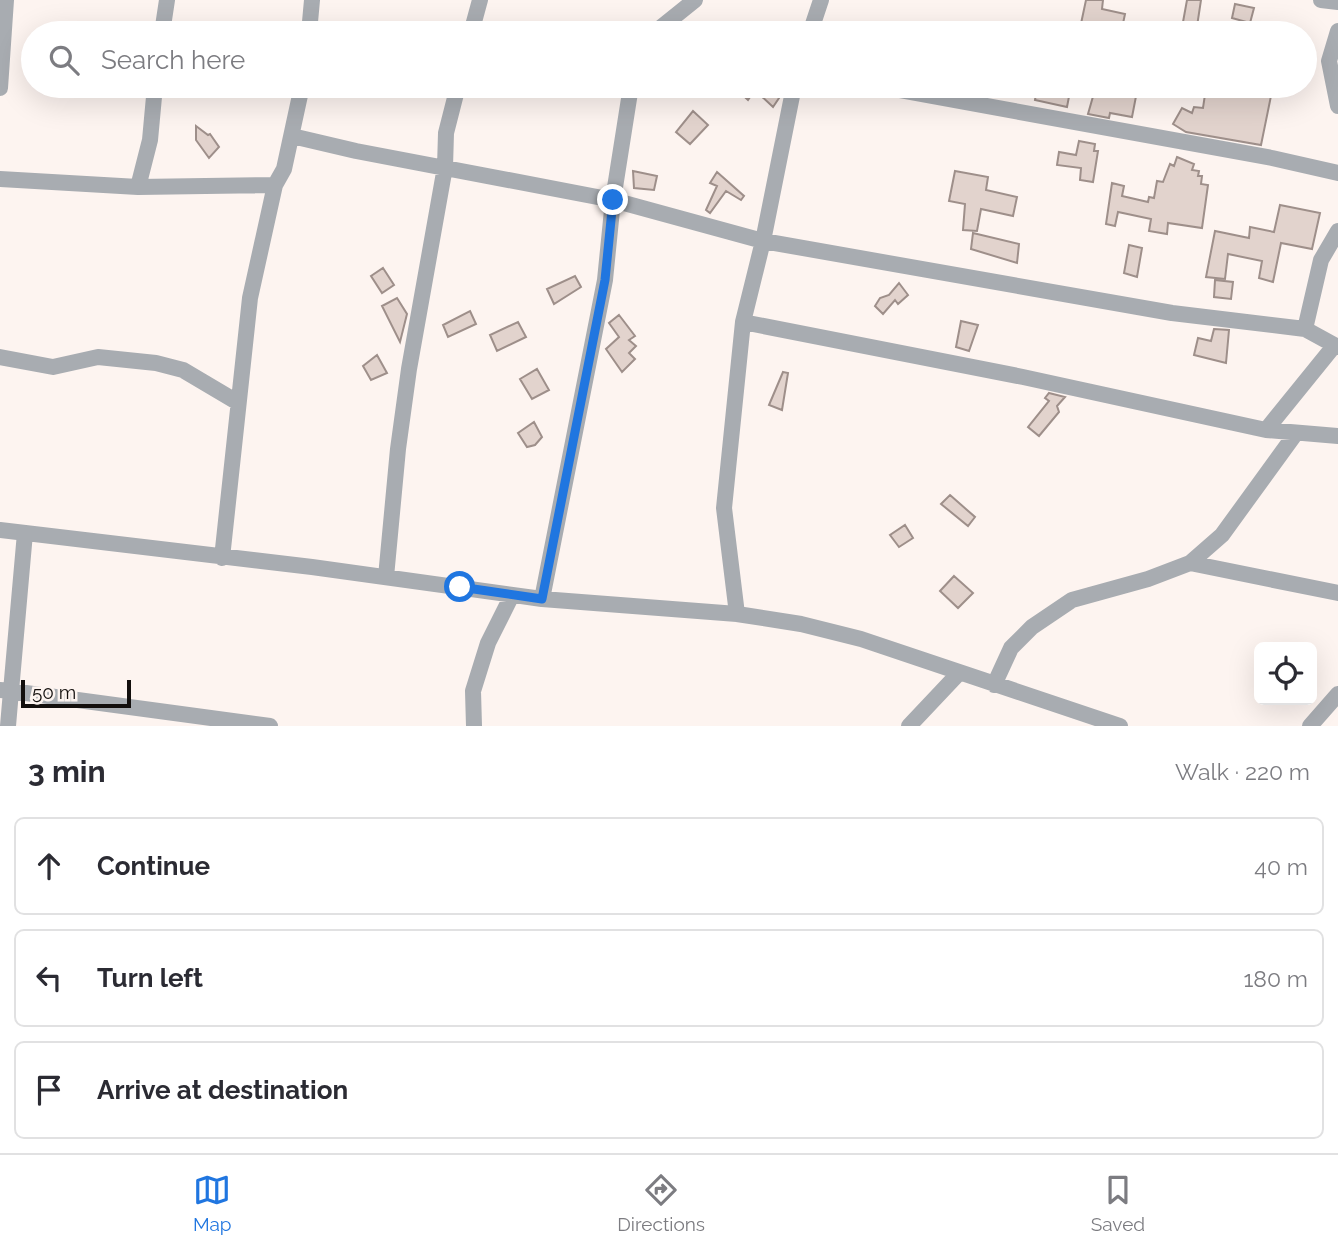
<!DOCTYPE html>
<html lang="en">
<head>
<meta charset="utf-8">
<style>
	:root { --surface:#fff; --page:#f2f2f3; --text:#2b2b33; --muted:#7c7c81; --line:#e1e1e2; --accent:#2076e0 }
	body { margin:0; font-family:Raleway,sans-serif; background:var(--page); color:var(--text) }
	.controls { position:absolute; right:21px; bottom:21px; display:grid; overflow:hidden; border-radius:10px; box-shadow:0 7px 28px #0002 }
	.controls button { width:63px; height:63px; display:grid; place-items:center; padding:0; border:0; border-bottom:2px solid var(--line); background:var(--surface); color:var(--text); font:35px sans-serif }
	.scale { position:absolute; left:21px; bottom:18px; width:110px; box-sizing:border-box; padding-left:7px; border:4px solid #130f0d; border-top:0; font-size:19px; line-height:24px; white-space:nowrap; color:#130f0d; -webkit-text-stroke:5px #fdf4f0; paint-order:stroke }
	.stop { position:absolute; width:21px; height:21px; margin:-16px; border:5px solid #2076e0; border-radius:50%; background:#fff }
	.stop.end { background:#2076e0; border-color:#fff; box-shadow:0 2px 7px #0008 }
	.list { margin:0; padding:0; list-style:none }
	h2 { display:flex; justify-content:space-between; align-items:center; height:91px; margin:0; padding:0 28px; font-size:30px }
	h2 small { font-size:23px; font-weight:400; color:var(--muted) }
	.list li { display:grid; grid-template-columns:46px 1fr auto; gap:21px; align-items:center; box-sizing:border-box; height:98px; margin:0 14px 14px; padding:0 14px; border:2px solid var(--line); border-radius:10px }
	.list b { display:block; font-size:26px; white-space:nowrap }
	.list em { font-size:23px; font-style:normal; color:var(--muted) }
	.icon { flex:none; width:38px; height:38px; fill:none; stroke:currentColor; stroke-width:2; stroke-linecap:round; stroke-linejoin:round }
	.map { position:relative; flex:none; width:1338px; height:726px; overflow:hidden }
	.search { position:absolute; background:var(--surface); box-shadow:0 7px 28px #0002; left:21px; right:21px; top:21px; height:77px; display:flex; align-items:center; gap:18px; box-sizing:border-box; padding:0 24px; border-radius:38px; color:var(--muted); font-size:26px }
	.sheet { height:427px; background:var(--surface) }
	nav { display:flex; justify-content:space-around; align-items:center; box-sizing:border-box; height:98px; border-top:2px solid var(--line); background:var(--surface); font-size:19px; color:var(--muted) }
	nav a { display:grid; justify-items:center; gap:4px }
	nav .on { color:var(--accent) }
	.map>svg:first-child { display:block }
	.building { fill:#e2d3cd; stroke:#9e8f8a; stroke-width:2 }
	.lines { fill:none; stroke-linecap:round; stroke-linejoin:round }
	.minor { stroke:#a8acb1; stroke-width:16 }
	.route { stroke:#2076e0; stroke-width:9 }
</style>
</head>
<body>
<div class="map">
<svg width="1338" height="726" viewBox="0 0 1338 726">
	<rect width="100%" height="100%" fill="#fdf4f0"/>
	<path class="building" d="M 1086,0 L 1103,0 L 1102,9 L 1125,14 L 1121,33 L 1079,33 Z
		M 1187,0 L 1201,0 L 1196,33 L 1181,33 Z
		M 1235,4 L 1254,8 L 1250,23 L 1232,18 Z
		M 733,86 L 783,86 L 781,95 L 773,107 L 755,90 L 748,100 Z
		M 1056,86 L 1071,86 L 1067,107 L 1035,100 L 1037,87 L 1055,90 Z
		M 1096,86 L 1138,86 L 1132,117 L 1110,113 L 1109,118 L 1088,114 Z
		M 1239,86 L 1273,86 L 1261,145 L 1186,132 L 1173,124 L 1182,108 L 1192,113 L 1194,107 L 1203,108 L 1206,88 L 1237,93 Z
		M 693,111 L 708,125 L 690,144 L 676,132 Z
		M 196,126 L 208,135 L 210,134 L 219,147 L 209,158 L 196,140 Z
		M 1079,141 L 1095,144 L 1094,151 L 1098,151 L 1093,182 L 1080,180 L 1081,168 L 1057,165 L 1059,152 L 1076,155 Z
		M 1177,157 L 1194,164 L 1192,170 L 1199,171 L 1198,176 L 1202,176 L 1201,184 L 1208,185 L 1202,228 L 1168,223 L 1167,234 L 1149,231 L 1151,219 L 1118,212 L 1115,226 L 1106,224 L 1112,183 L 1124,186 L 1122,196 L 1148,202 L 1149,197 L 1154,198 L 1157,181 L 1163,182 L 1170,164 L 1174,166 Z
		M 633,171 L 657,176 L 654,190 L 634,188 Z
		M 955,171 L 988,177 L 986,190 L 1017,197 L 1013,216 L 981,209 L 977,231 L 963,230 L 965,204 L 949,201 Z
		M 717,172 L 744,196 L 741,200 L 726,191 L 710,213 L 706,210 L 717,186 L 710,183 Z
		M 1280,205 L 1320,213 L 1312,249 L 1281,243 L 1273,282 L 1259,278 L 1262,261 L 1228,254 L 1225,279 L 1206,277 L 1215,231 L 1249,238 L 1250,227 L 1274,232 Z
		M 973,233 L 1019,244 L 1017,263 L 971,249 Z
		M 1129,245 L 1142,248 L 1137,277 L 1124,273 Z
		M 383,268 L 394,285 L 382,293 L 371,276 Z
		M 575,276 L 581,287 L 554,304 L 547,289 Z
		M 1215,280 L 1233,282 L 1231,299 L 1214,297 Z
		M 899,283 L 908,295 L 898,304 L 895,300 L 883,314 L 875,306 L 880,298 L 889,295 Z
		M 397,298 L 407,314 L 400,342 L 382,306 Z
		M 470,311 L 476,324 L 448,337 L 443,325 Z
		M 619,315 L 635,336 L 629,340 L 636,346 L 629,353 L 635,359 L 622,372 L 606,349 L 619,337 L 609,323 Z
		M 961,321 L 978,325 L 969,351 L 956,347 Z
		M 518,322 L 526,337 L 497,351 L 490,335 Z
		M 1214,329 L 1229,330 L 1226,363 L 1194,355 L 1198,338 L 1211,341 Z
		M 377,355 L 387,373 L 371,380 L 363,366 Z
		M 537,369 L 549,390 L 532,399 L 520,379 Z
		M 783,372 L 788,373 L 782,410 L 769,405 Z
		M 1049,393 L 1065,397 L 1057,406 L 1059,412 L 1039,436 L 1028,427 L 1049,401 L 1045,398 Z
		M 534,422 L 542,437 L 535,445 L 527,447 L 518,433 Z
		M 950,495 L 975,517 L 968,526 L 941,504 Z
		M 905,525 L 913,538 L 899,547 L 890,535 Z
		M 954,576 L 973,593 L 958,608 L 940,591 Z"/>
	<g class="lines">
		<path class="minor" d="M 1321,0 L 1338,2
			M 1338,31 L 1329,61 L 1338,106
			M 162,33 L 167,0
			M 309,33 L 312,0
			M 471,33 L 480,0
			M 654,33 L 695,0
			M 810,33 L 821,0
			M 877,86 L 1272,158 L 1338,173
			M 0,88 L 6,0
			M 292,136 L 356,151 L 613,200 L 763,241 L 1172,313 L 1305,329 L 1338,347
			M 0,179 L 138,187 L 275,185
			M 138,187 L 150,140 L 155,86
			M 743,322 L 1023,377 L 1266,430 L 1338,436
			M 1305,329 L 1321,260 L 1338,231
			M 0,357 L 53,367 L 98,357 L 156,363 L 183,370 L 237,402
			M 1266,430 L 1334,346
			M 0,530 L 312,567 L 542,599 L 737,614 L 801,624 L 861,639 L 1120,726
			M 222,558 L 250,298 L 275,185 L 284,169 L 302,86
			M 1190,563 L 1338,593
			M 386,577 L 398,449 L 409,369 L 445,167 L 446,133 L 458,86
			M 542,599 L 605,280 L 613,200 L 631,86
			M 737,614 L 724,508 L 743,322 L 763,241 L 794,86
			M 994,685 L 1011,648 L 1032,627 L 1072,600 L 1148,579 L 1190,563 L 1222,535 L 1296,433
			M 0,690 L 11,691 L 25,533
			M 8,726 L 11,691 L 270,726
			M 474,726 L 473,691 L 488,643 L 512,595
			M 909,726 L 959,673
			M 1310,726 L 1338,694"/>
	</g>
	<g class="lines">
		<path class="route" d="M 460,587 L 542,599 L 605,280 L 613,200"/>
	</g>
</svg>
<div class="controls">
<button><svg class="icon" aria-label="locate" viewBox="0 0 24 24"><circle cx="12" cy="12" r="6"/><path d="M12 2v4M12 18v4M2 12h4M18 12h4"/></svg></button>
</div>
<div class="scale">50 m</div>
<div class="stop" style="left:460px;top:587px"></div>
<div class="stop end" style="left:613px;top:200px"></div>
<div class="search"><svg class="icon" aria-label="search" viewBox="0 0 24 24"><circle cx="10" cy="10" r="6"/><path d="M15 15l6 6"/></svg>Search here</div>
</div>
<section class="sheet">
<h2>3 min<small>Walk · 220 m</small></h2>
<ul class="list">
<li><svg class="icon" aria-label="ahead" viewBox="0 0 24 24"><path d="M12 20V5M6 11l6-6 6 6"/></svg><div><b>Continue</b></div><em>40 m</em></li>
<li><svg class="icon" aria-label="left" viewBox="0 0 24 24"><path d="M17 20v-9H6M10 6l-5 5 5 5"/></svg><div><b>Turn left</b></div><em>180 m</em></li>
<li><svg class="icon" aria-label="arrive" viewBox="0 0 24 24"><path d="M6 21V4h12l-3 4 3 4H6"/></svg><div><b>Arrive at destination</b></div></li>
</ul>
</section>
<nav>
<a class="on"><svg class="icon" aria-label="map" viewBox="0 0 24 24"><path d="M3 6l6-2 6 2 6-2v14l-6 2-6-2-6 2zM9 4v14M15 6v14"/></svg>Map</a>
<a><svg class="icon" aria-label="directions" viewBox="0 0 24 24"><path d="M12 3l9 9-9 9-9-9zM9 14v-3h6M13 9l2 2-2 2"/></svg>Directions</a>
<a><svg class="icon" aria-label="saved" viewBox="0 0 24 24"><path d="M7 4h10v16l-5-4-5 4z"/></svg>Saved</a>
</nav>
</body>
</html>
